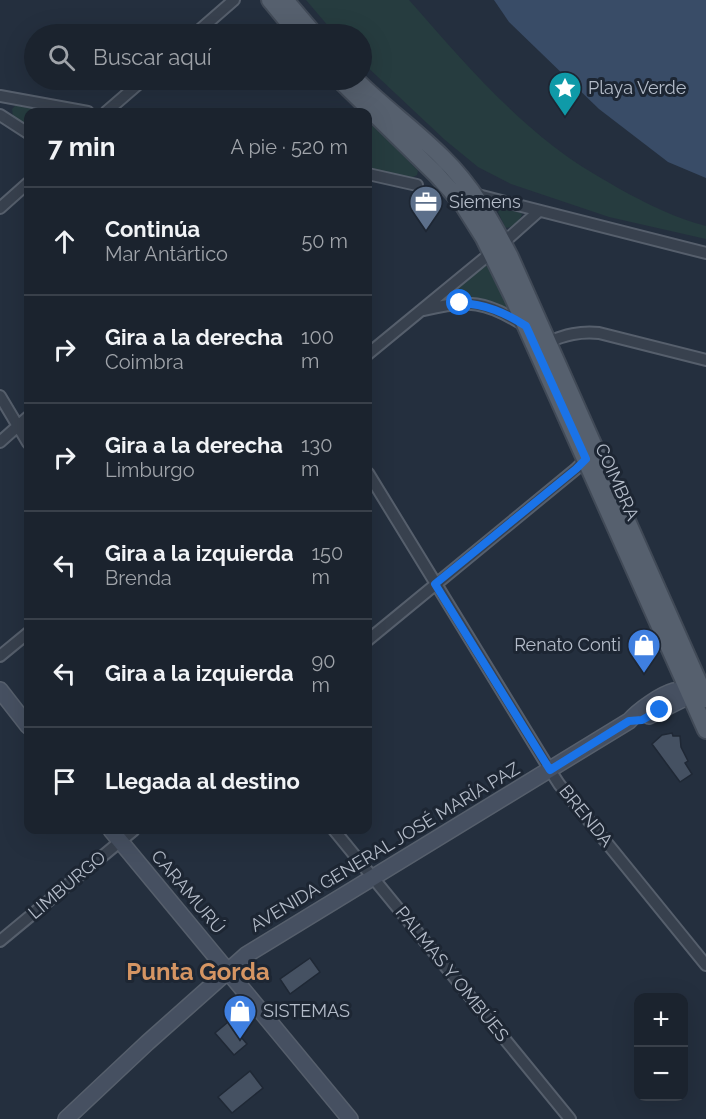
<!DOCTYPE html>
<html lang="es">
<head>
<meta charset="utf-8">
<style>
	:root { --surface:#1b232e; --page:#282f3a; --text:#f1f3f6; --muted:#a0a4aa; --line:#39404a }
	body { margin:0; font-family:Raleway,sans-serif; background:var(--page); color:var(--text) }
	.controls { position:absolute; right:18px; bottom:18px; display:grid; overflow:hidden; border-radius:12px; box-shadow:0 6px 24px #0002 }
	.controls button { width:54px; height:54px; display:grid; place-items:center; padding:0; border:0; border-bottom:2px solid var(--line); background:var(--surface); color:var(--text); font:30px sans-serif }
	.stop { position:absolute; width:18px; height:18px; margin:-14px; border:4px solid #1a73e8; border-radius:50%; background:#fff }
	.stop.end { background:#1a73e8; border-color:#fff; box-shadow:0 2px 6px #0008 }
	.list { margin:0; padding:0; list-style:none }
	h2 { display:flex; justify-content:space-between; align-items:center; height:78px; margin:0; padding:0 24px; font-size:26px }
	h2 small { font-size:20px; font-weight:400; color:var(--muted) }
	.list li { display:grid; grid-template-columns:39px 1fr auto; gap:18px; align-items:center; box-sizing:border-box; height:108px; padding:0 24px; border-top:2px solid var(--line) }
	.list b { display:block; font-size:22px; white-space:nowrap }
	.list p { margin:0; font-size:20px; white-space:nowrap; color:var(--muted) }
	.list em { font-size:20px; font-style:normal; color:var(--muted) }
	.icon { flex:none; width:33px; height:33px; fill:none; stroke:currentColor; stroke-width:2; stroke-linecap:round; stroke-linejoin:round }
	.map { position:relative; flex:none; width:706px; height:1119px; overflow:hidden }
	.search { position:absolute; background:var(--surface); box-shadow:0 6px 24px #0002; left:24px; top:24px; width:348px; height:66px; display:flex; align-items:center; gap:15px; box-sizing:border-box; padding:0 21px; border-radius:33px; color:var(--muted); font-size:22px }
	.panel { position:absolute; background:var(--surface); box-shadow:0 6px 24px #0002; left:24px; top:108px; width:348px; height:726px; border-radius:12px }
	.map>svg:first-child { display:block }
	.green { fill:#263c3f }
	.water { fill:#394c67 }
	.building { fill:#455162; stroke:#1f2835; stroke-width:1.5 }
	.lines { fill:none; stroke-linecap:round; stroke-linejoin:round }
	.street-casing { stroke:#565f6c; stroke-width:14 }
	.secondary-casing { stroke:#565f6c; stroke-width:18 }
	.primary-casing { stroke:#414a57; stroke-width:20 }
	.street { stroke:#38414e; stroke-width:10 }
	.secondary { stroke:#465061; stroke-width:15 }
	.primary { stroke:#56606e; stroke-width:16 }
	.route { stroke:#1a73e8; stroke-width:8 }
	.labels { text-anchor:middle; stroke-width:6; stroke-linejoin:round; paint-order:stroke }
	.poi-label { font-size:18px; fill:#b4bcc9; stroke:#1d2633; text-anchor:start }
	.street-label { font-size:18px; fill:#b4bcc9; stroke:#1d2633 }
	.district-label { font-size:24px; font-weight:bold; fill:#d59563; stroke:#1d2633 }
</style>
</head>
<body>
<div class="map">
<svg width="706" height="1119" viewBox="0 0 706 1119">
	<rect width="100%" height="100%" fill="#242f3e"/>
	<path class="green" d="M 306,0 L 409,0 C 454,51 499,104 553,146 C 573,162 596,175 618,188 C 647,204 675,218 706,226 L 706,239 L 609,217 L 511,184 L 478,167 L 445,140 L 362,62 L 362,34 L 335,34 Z
		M 17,104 L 57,112 L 28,112 L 28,126 L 13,116 L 12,109 Z
		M 369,124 L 375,126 L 418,171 L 417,175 L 411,178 L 368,169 L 368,125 Z
		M 502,208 L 521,213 L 522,214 C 521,220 513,227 507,228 L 505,227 L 498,212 L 499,210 Z
		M 489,265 L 508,306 L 506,308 L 451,298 L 451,294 C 461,285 477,268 489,265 Z"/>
	<path class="water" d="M 494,0 L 706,0 L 706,178 L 668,162 L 599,109 L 509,22 Z"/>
	<path class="building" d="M 672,733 L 673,736 L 680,736 L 681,747 L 688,761 L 685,763 L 692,774 L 680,782 L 652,744 L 662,735 Z
		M 310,958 L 320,972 L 290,994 L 280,979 Z
		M 228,1022 L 247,1044 L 234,1055 L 215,1033 Z
		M 250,1071 L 263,1088 L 232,1113 L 218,1097 Z"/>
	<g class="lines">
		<g class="street-casing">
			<path id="street" d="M 195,34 L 234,0
				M 0,96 L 88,112
				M 106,112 L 143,80
				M 0,115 L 28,133
				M 368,174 L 417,185
				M 474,194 L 706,253
				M 0,208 L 28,183
				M 424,310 C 468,299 487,301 525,326
				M 548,342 C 565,335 580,331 599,333 L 706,360
				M 368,354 L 503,243 L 539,211
				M 0,396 L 28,443
				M 0,442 L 28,417
				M 368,473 L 550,770 L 559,784 L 706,965
				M 368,640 L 576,469 L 586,459
				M 0,656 L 28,633
				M 334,830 L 570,1119
				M 0,941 L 134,830"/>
		</g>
		<g class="secondary-casing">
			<path id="secondary" d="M 0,690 L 28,726
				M 649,716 L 695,693
				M 111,830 L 350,1119
				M 66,1119 L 147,1043 L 246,955 L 629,721 C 639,710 660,695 674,691 C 682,689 691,689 699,690"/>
		</g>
		<g class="primary-casing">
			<path id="primary" d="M 270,0 L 298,34
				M 285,0 L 314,34
				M 340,80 L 436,174 L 462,203 L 484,238 L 512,295 L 706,730
				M 356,80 C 383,107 415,130 442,157 C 472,186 491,220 510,257 L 706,699"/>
		</g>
		<use href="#street" class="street"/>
		<use href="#secondary" class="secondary"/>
		<use href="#primary" class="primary"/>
	</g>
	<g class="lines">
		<path class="route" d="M 460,303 C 486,304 505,313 526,326 L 586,459 L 576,469 L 435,584 L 550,770 L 629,721 L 642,720 L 660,710"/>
	</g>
	<defs>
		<g id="sight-pin" transform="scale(1.725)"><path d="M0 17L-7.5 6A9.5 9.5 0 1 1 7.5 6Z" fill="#0f9aa8" stroke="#1d2633"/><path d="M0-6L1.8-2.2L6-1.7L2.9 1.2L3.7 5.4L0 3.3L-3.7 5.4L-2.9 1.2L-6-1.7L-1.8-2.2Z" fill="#fff"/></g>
		<g id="office-pin" transform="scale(1.725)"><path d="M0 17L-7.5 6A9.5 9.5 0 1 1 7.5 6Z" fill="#5c6f8a" stroke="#1d2633"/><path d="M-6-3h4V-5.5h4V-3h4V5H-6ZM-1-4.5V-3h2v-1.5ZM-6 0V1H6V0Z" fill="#fff"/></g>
		<g id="shop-pin" transform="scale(1.725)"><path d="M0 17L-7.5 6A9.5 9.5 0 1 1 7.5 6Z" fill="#3f7fe0" stroke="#1d2633"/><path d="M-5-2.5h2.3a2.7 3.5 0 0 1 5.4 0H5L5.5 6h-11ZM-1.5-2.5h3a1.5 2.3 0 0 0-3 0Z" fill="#fff"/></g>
	</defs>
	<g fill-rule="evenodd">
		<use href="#sight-pin" x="565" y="88"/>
		<use href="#office-pin" x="426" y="202"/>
		<use href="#shop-pin" x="644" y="645"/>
		<use href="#shop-pin" x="240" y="1011"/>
	</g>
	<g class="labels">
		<g class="poi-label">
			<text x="588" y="94">Playa Verde</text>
			<text x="449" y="208">Siemens</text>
			<text x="621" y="651" text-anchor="end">Renato Conti</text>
			<text x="263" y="1017">SISTEMAS</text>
		</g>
		<g class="street-label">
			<text transform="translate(617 482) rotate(66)" y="6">COIMBRA</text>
			<text transform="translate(586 816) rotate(51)" y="6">BRENDA</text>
			<text transform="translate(385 847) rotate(-31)" y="6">AVENIDA GENERAL JOSÉ MARÍA PAZ</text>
			<text transform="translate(67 885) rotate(-40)" y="6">LIMBURGO</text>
			<text transform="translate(188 892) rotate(50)" y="6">CARAMURÚ</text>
			<text transform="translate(452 974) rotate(51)" y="6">PALMAS Y OMBÚES</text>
		</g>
		<g class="district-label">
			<text x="198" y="980">Punta Gorda</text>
		</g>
	</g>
</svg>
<div class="controls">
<button>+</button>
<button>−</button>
</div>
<div class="stop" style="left:460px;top:303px"></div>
<div class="stop end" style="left:660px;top:710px"></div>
<div class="search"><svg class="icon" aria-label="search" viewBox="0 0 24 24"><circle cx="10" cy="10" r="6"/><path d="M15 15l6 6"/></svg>Buscar aquí</div>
<section class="panel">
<h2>7 min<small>A pie · 520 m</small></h2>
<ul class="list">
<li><svg class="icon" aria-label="ahead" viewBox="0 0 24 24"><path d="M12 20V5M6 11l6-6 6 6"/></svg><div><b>Continúa</b><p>Mar Antártico</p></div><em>50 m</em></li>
<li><svg class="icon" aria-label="right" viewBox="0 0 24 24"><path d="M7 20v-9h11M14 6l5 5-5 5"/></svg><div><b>Gira a la derecha</b><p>Coimbra</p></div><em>100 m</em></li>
<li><svg class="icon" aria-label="right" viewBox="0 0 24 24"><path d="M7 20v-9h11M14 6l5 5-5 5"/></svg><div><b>Gira a la derecha</b><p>Limburgo</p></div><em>130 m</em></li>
<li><svg class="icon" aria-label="left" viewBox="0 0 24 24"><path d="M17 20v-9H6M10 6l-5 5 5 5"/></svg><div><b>Gira a la izquierda</b><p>Brenda</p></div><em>150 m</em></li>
<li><svg class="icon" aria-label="left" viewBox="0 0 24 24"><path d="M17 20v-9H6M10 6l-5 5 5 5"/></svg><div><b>Gira a la izquierda</b></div><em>90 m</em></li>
<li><svg class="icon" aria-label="arrive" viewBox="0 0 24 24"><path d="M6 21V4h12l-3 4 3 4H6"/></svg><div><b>Llegada al destino</b></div></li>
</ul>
</section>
</div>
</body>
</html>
